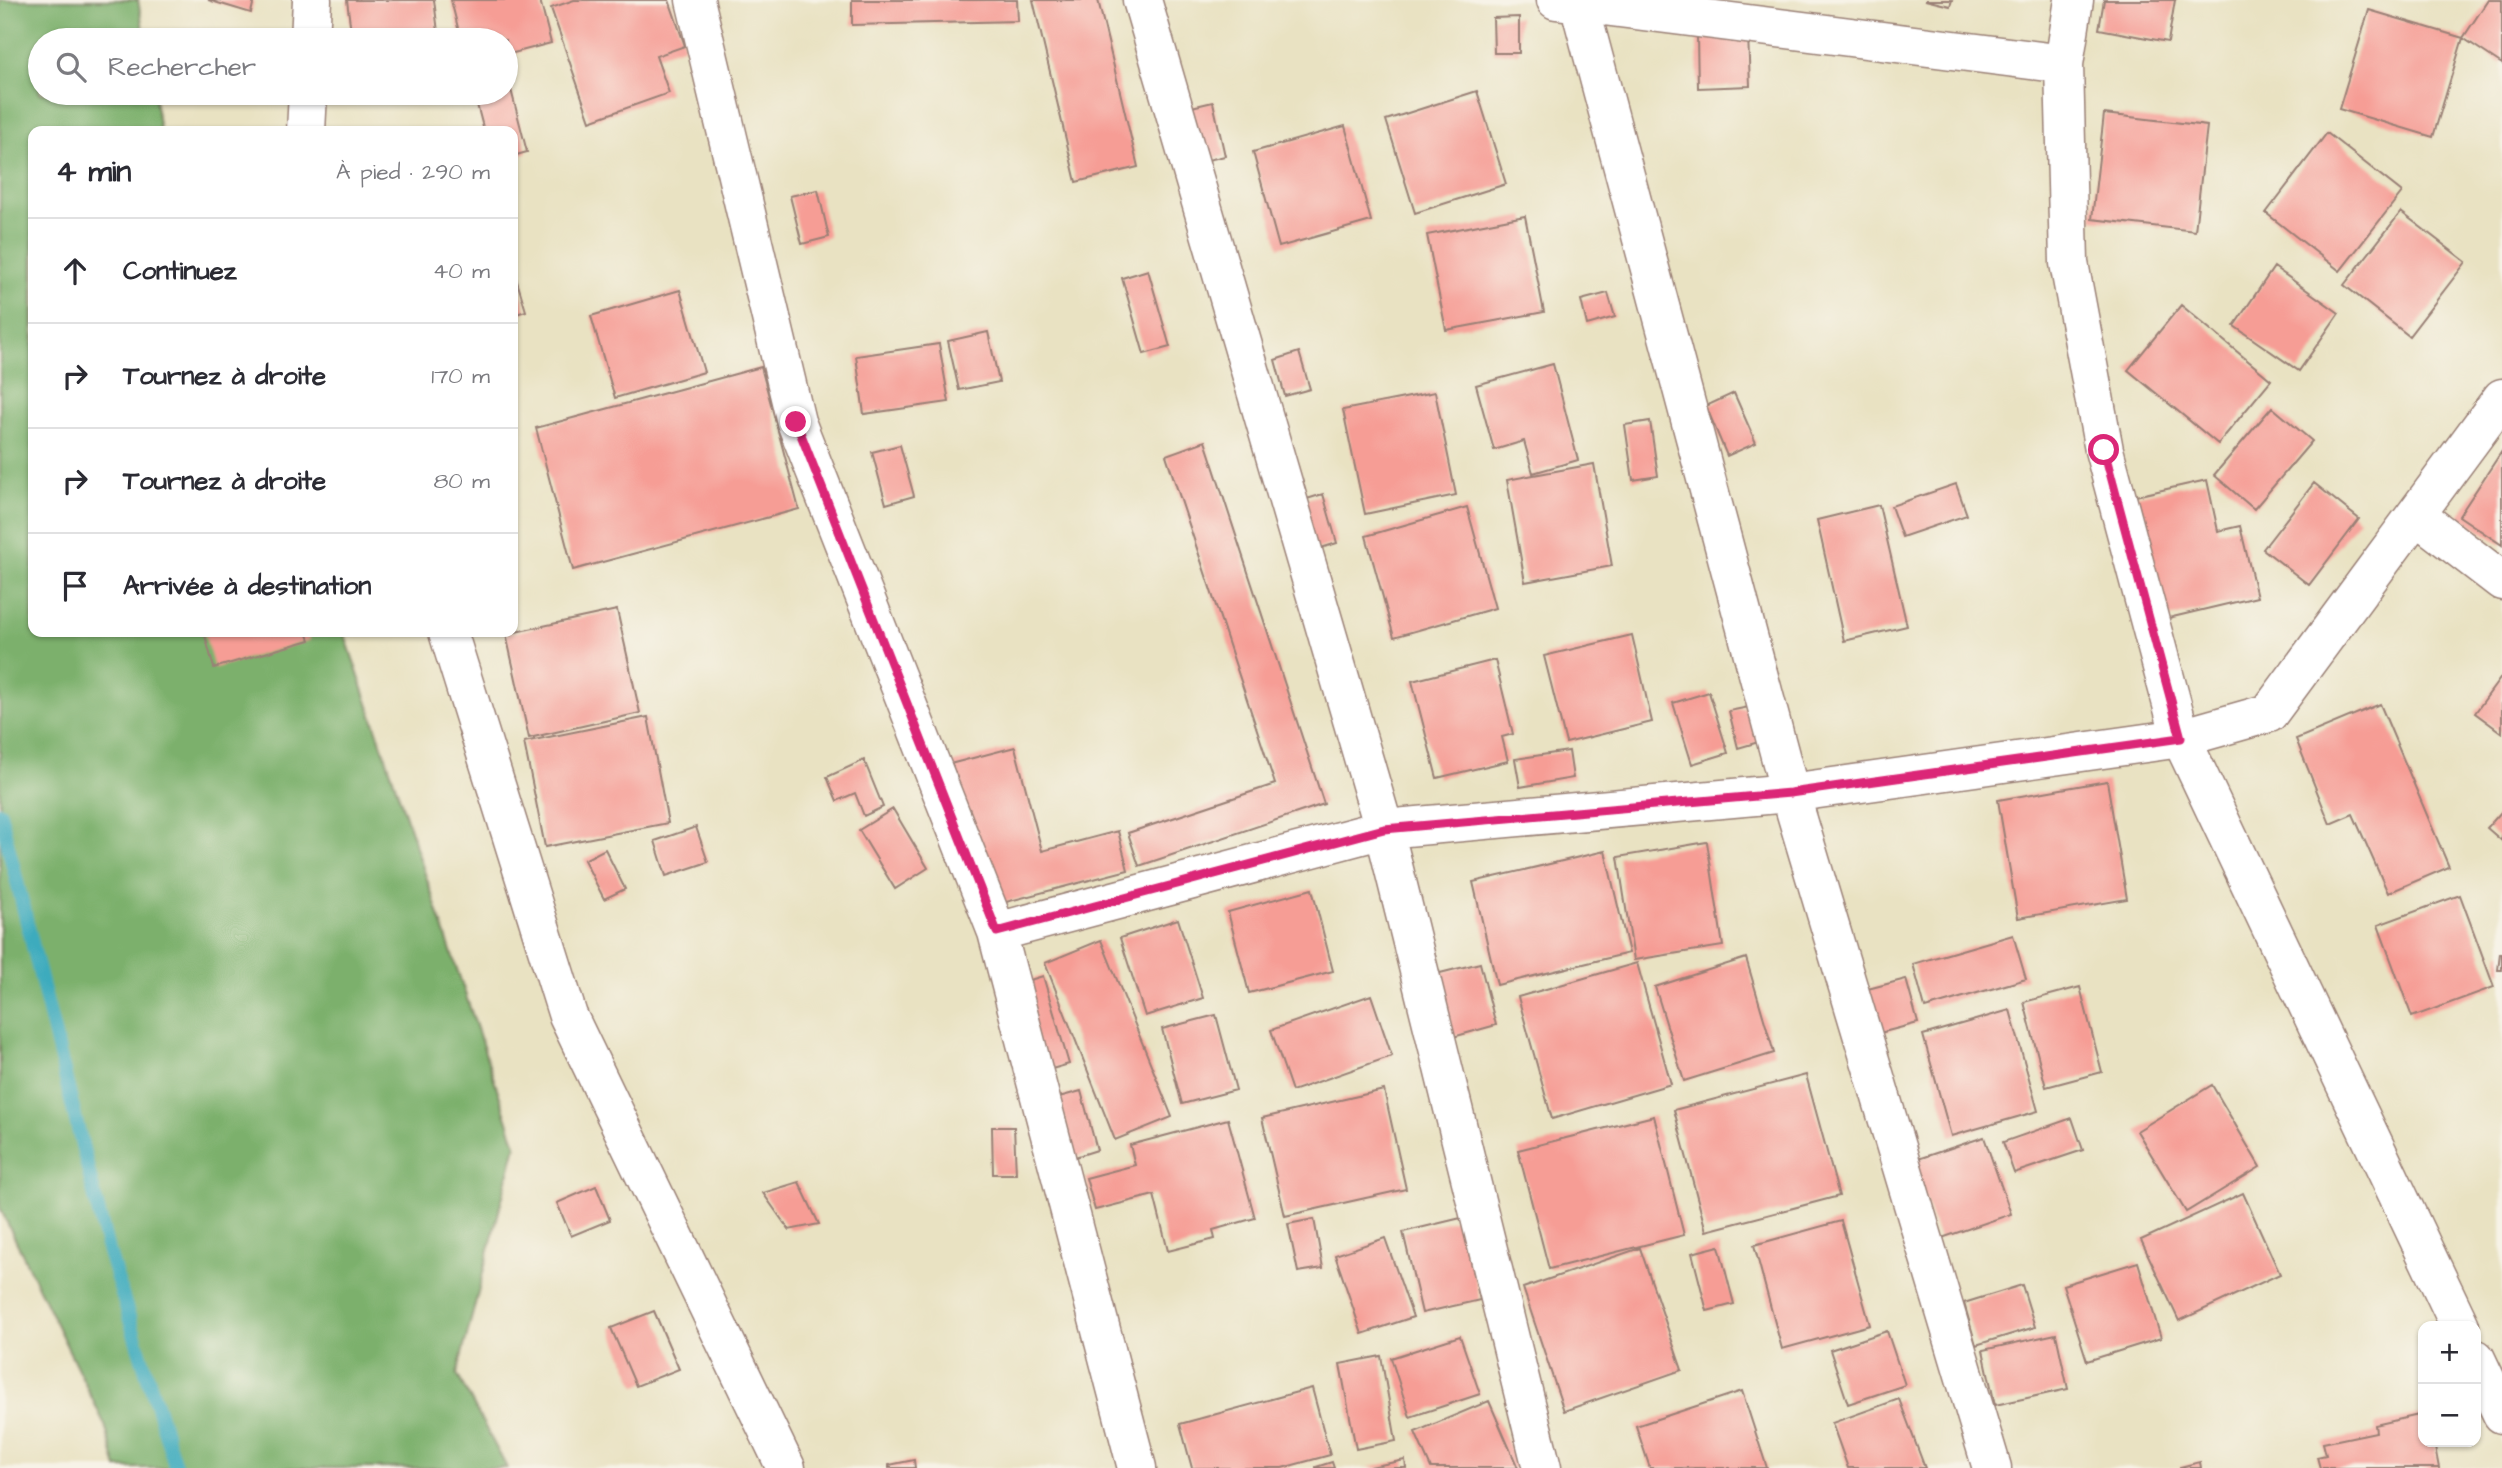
<!DOCTYPE html>
<html lang="fr">
<head>
<meta charset="utf-8">
<style>
	:root { --surface:#fff; --page:#f2f2f3; --text:#2b2b33; --muted:#7c7c81; --line:#e1e1e2 }
	body { margin:0; font-family:"Architects Daughter",sans-serif; background:var(--page); color:var(--text) }
	.controls { position:absolute; right:21px; bottom:21px; display:grid; overflow:hidden; border-radius:14px; box-shadow:0 2px 5px #0004 }
	.controls button { width:63px; height:63px; display:grid; place-items:center; padding:0; border:0; border-bottom:2px solid var(--line); background:var(--surface); color:var(--text); font:35px sans-serif }
	.stop { position:absolute; width:21px; height:21px; margin:-16px; border:5px solid #db2777; border-radius:50%; background:#fff }
	.stop.end { background:#db2777; border-color:#fff; box-shadow:0 2px 7px #0008 }
	.list { margin:0; padding:0; list-style:none }
	h2 { display:flex; justify-content:space-between; align-items:center; height:91px; margin:0; padding:0 28px; font-size:30px }
	h2 small { font-size:23px; font-weight:400; color:var(--muted) }
	.list li { display:grid; grid-template-columns:46px 1fr auto; gap:21px; align-items:center; box-sizing:border-box; height:105px; padding:0 28px; border-top:2px solid var(--line) }
	.list b { display:block; font-size:26px; white-space:nowrap }
	.list em { font-size:23px; font-style:normal; color:var(--muted) }
	.icon { flex:none; width:38px; height:38px; fill:none; stroke:currentColor; stroke-width:2; stroke-linecap:round; stroke-linejoin:round }
	.map { position:relative; flex:none; width:2502px; height:1468px; overflow:hidden }
	.search { position:absolute; background:var(--surface); box-shadow:0 2px 5px #0004; left:28px; top:28px; width:490px; height:77px; display:flex; align-items:center; gap:18px; box-sizing:border-box; padding:0 24px; border-radius:38px; color:var(--muted); font-size:26px }
	.panel { position:absolute; background:var(--surface); box-shadow:0 2px 5px #0004; left:28px; top:126px; width:490px; height:511px; border-radius:14px }
	.map>svg:first-child { display:block }
	.forest { fill:#7cb06c; stroke:#63684c; stroke-width:2 }
	.lines { fill:none; stroke-linecap:round; stroke-linejoin:round }
	.stream { stroke:#3eabbd; stroke-width:14 }
	.building { fill:#f69d95 }
	.minor-casing { stroke:#9a8076; stroke-width:41 }
	.minor { stroke:#fff; stroke-width:38 }
	.route { stroke:#db2777; stroke-width:9 }
</style>
</head>
<body>
<div class="map">
<svg width="2502" height="1468" viewBox="0 0 2502 1468">
	<rect width="100%" height="100%" fill="#f7f3e8"/>
	<filter id="ink" filterUnits="userSpaceOnUse"><feTurbulence type="fractalNoise" baseFrequency=".0143" numOctaves="2"/><feDisplacementMap in="SourceGraphic" scale="14" xChannelSelector="R" yChannelSelector="G"/><feConvolveMatrix kernelMatrix="1 2 1 2 8 2 1 2 1" color-interpolation-filters="sRGB"/></filter>
	<filter id="wash" filterUnits="userSpaceOnUse"><feTurbulence type="fractalNoise" baseFrequency=".00686" numOctaves="4" result="noise"/><feDisplacementMap in="SourceGraphic" scale="28" xChannelSelector="R" yChannelSelector="G"/><feGaussianBlur stdDeviation="1.57" result="paint"/><feColorMatrix in="noise" values="0 0 0 0 0 0 0 0 0 0 0 0 0 0 0 0 0 1.4 0 .05"/><feComposite in="paint" operator="in"/></filter>
	<g filter="url(#wash)">
		<rect width="100%" height="100%" fill="#e9e2c2"/>
		<path class="forest" d="M 0,0 L 138,0 L 145,40 L 40,40 L 40,93 L 154,93 L 160,131 L 33,131 L 33,632 L 344,632 L 516,1145 L 457,1374 L 507,1468 L 117,1468 L 105,1425 L 0,1208 Z"/>
		<g class="lines">
			<path class="stream" d="M 0,813 L 107,1246 L 176,1468"/>
		</g>
		<g id="blocks">
			<path class="building" d="M 208,0 L 254,0 L 251,13 Z
				M 347,0 L 434,0 L 439,40 L 352,40 Z
				M 451,0 L 540,0 L 551,43 L 506,55 L 506,40 L 461,40 Z
				M 574,0 L 669,0 L 685,46 L 656,56 L 669,93 L 590,121 L 551,8 Z
				M 852,0 L 1017,0 L 1018,21 L 852,25 Z
				M 1033,0 L 1098,0 L 1138,167 L 1076,182 Z
				M 1925,0 L 1952,0 L 1950,6 Z
				M 2104,0 L 2175,0 L 2168,42 L 2099,29 Z
				M 2488,0 L 2502,0 L 2502,64 L 2463,38 Z
				M 2369,10 L 2463,38 L 2433,137 L 2339,109 Z
				M 1519,17 L 1519,53 L 1494,53 L 1493,18 Z
				M 1748,34 L 1750,86 L 1698,88 L 1697,36 Z
				M 506,70 L 527,152 L 513,156 L 513,131 L 484,131 L 474,93 L 506,93 Z
				M 1477,91 L 1506,184 L 1415,213 L 1386,120 Z
				M 1213,102 L 1225,156 L 1195,163 L 1183,109 Z
				M 2104,114 L 2207,126 L 2195,231 L 2092,219 Z
				M 1345,126 L 1371,221 L 1279,247 L 1253,152 Z
				M 2327,133 L 2402,192 L 2340,271 L 2266,213 Z
				M 818,190 L 829,237 L 802,244 L 790,196 Z
				M 2401,212 L 2466,262 L 2409,336 L 2344,285 Z
				M 1525,216 L 1544,312 L 1446,330 L 1427,235 Z
				M 2274,267 L 2339,313 L 2299,371 L 2234,326 Z
				M 513,268 L 526,311 L 513,315 Z
				M 1148,270 L 1170,347 L 1144,354 L 1122,278 Z
				M 680,290 L 704,372 L 615,398 L 591,316 Z
				M 1608,293 L 1615,317 L 1587,325 L 1581,300 Z
				M 2181,305 L 2271,380 L 2218,444 L 2128,370 Z
				M 988,332 L 999,382 L 959,390 L 948,341 Z
				M 939,344 L 949,402 L 864,414 L 856,356 Z
				M 1299,352 L 1310,389 L 1285,396 L 1275,360 Z
				M 1553,364 L 1578,460 L 1533,473 L 1524,441 L 1494,450 L 1476,385 Z
				M 761,367 L 799,509 L 573,570 L 536,428 Z
				M 1435,392 L 1456,495 L 1365,514 L 1343,410 Z
				M 1734,393 L 1756,443 L 1727,456 L 1706,406 Z
				M 2272,407 L 2312,441 L 2254,509 L 2214,475 Z
				M 1650,421 L 1658,476 L 1633,480 L 1625,425 Z
				M 1205,441 L 1324,804 L 1139,866 L 1128,833 L 1275,784 L 1166,455 Z
				M 900,445 L 914,496 L 886,504 L 872,452 Z
				M 2502,451 L 2502,545 L 2459,516 Z
				M 1594,464 L 1612,566 L 1525,582 L 1507,480 Z
				M 2207,480 L 2218,531 L 2240,526 L 2257,597 L 2160,620 L 2131,497 Z
				M 2314,483 L 2359,519 L 2309,585 L 2263,549 Z
				M 1956,484 L 1967,515 L 1902,537 L 1891,506 Z
				M 1323,494 L 1337,543 L 1308,552 L 1294,503 Z
				M 1879,505 L 1907,626 L 1844,641 L 1817,520 Z
				M 1467,507 L 1495,608 L 1394,637 L 1366,536 Z
				M 617,610 L 640,713 L 529,738 L 506,634 Z
				M 204,632 L 307,632 L 310,640 L 214,668 Z
				M 1632,635 L 1652,722 L 1566,743 L 1544,656 Z
				M 1495,660 L 1513,734 L 1502,737 L 1508,761 L 1437,778 L 1412,681 Z
				M 2502,676 L 2502,733 L 2475,713 Z
				M 1709,692 L 1728,753 L 1692,764 L 1673,703 Z
				M 2380,704 L 2449,867 L 2388,893 L 2353,814 L 2330,824 L 2296,739 Z
				M 1754,706 L 1762,741 L 1738,748 L 1729,711 Z
				M 648,717 L 668,823 L 545,847 L 524,742 Z
				M 1015,747 L 1042,851 L 1118,831 L 1128,870 L 987,907 L 950,764 Z
				M 1569,751 L 1573,778 L 1520,787 L 1515,759 Z
				M 864,760 L 883,807 L 864,816 L 855,793 L 837,801 L 827,777 Z
				M 2107,781 L 2127,899 L 2018,918 L 1998,800 Z
				M 893,809 L 928,868 L 895,889 L 859,830 Z
				M 2502,811 L 2502,841 L 2487,828 Z
				M 696,827 L 708,862 L 666,876 L 655,841 Z
				M 1707,842 L 1723,946 L 1634,960 L 1618,857 Z
				M 605,849 L 625,889 L 604,899 L 584,860 Z
				M 1605,851 L 1629,953 L 1497,985 L 1473,882 Z
				M 1312,889 L 1333,971 L 1249,993 L 1228,912 Z
				M 2460,895 L 2494,987 L 2412,1017 L 2378,925 Z
				M 1178,919 L 1203,998 L 1145,1016 L 1120,938 Z
				M 2013,935 L 2026,979 L 1925,1008 L 1913,964 Z
				M 1101,940 L 1172,1117 L 1115,1140 L 1045,963 Z
				M 2500,953 L 2502,953 L 2502,970 L 2498,970 Z
				M 1746,958 L 1774,1053 L 1684,1081 L 1655,987 Z
				M 1480,963 L 1496,1025 L 1453,1037 L 1436,974 Z
				M 1637,963 L 1671,1084 L 1552,1119 L 1518,997 Z
				M 1043,976 L 1069,1064 L 1045,1071 L 1020,983 Z
				M 1906,979 L 1918,1023 L 1876,1034 L 1864,990 Z
				M 2080,987 L 2102,1072 L 2046,1087 L 2024,1002 Z
				M 1371,995 L 1392,1056 L 1292,1091 L 1271,1030 Z
				M 2010,1010 L 2038,1111 L 1951,1136 L 1923,1035 Z
				M 1216,1015 L 1236,1090 L 1182,1104 L 1162,1029 Z
				M 1806,1075 L 1839,1196 L 1706,1231 L 1674,1110 Z
				M 2212,1085 L 2260,1167 L 2186,1212 L 2137,1131 Z
				M 1384,1090 L 1406,1189 L 1285,1216 L 1262,1118 Z
				M 1081,1091 L 1097,1150 L 1075,1157 L 1059,1097 Z
				M 1654,1116 L 1684,1235 L 1549,1269 L 1518,1150 Z
				M 2072,1118 L 2083,1150 L 2014,1173 L 2003,1142 Z
				M 1228,1119 L 1255,1218 L 1213,1230 L 1215,1239 L 1168,1251 L 1154,1195 L 1095,1210 L 1086,1178 L 1135,1165 L 1130,1145 Z
				M 992,1127 L 1014,1127 L 1016,1174 L 993,1174 Z
				M 1984,1137 L 2011,1214 L 1939,1239 L 1912,1161 Z
				M 799,1182 L 819,1224 L 789,1230 L 763,1193 Z
				M 596,1186 L 610,1220 L 571,1236 L 557,1203 Z
				M 2243,1193 L 2280,1274 L 2179,1321 L 2141,1240 Z
				M 1461,1218 L 1480,1300 L 1422,1313 L 1403,1232 Z
				M 1314,1219 L 1323,1268 L 1298,1272 L 1288,1224 Z
				M 1841,1221 L 1870,1325 L 1782,1349 L 1754,1245 Z
				M 1385,1238 L 1413,1317 L 1362,1334 L 1335,1255 Z
				M 1719,1246 L 1734,1304 L 1707,1311 L 1692,1253 Z
				M 1640,1248 L 1682,1370 L 1564,1411 L 1523,1288 Z
				M 2138,1262 L 2161,1338 L 2087,1361 L 2063,1285 Z
				M 2022,1285 L 2035,1327 L 1976,1345 L 1964,1303 Z
				M 654,1311 L 679,1369 L 636,1386 L 611,1328 Z
				M 1887,1331 L 1905,1385 L 1848,1404 L 1830,1350 Z
				M 2056,1334 L 2068,1389 L 1995,1405 L 1983,1350 Z
				M 1460,1336 L 1480,1394 L 1410,1417 L 1391,1358 Z
				M 1381,1356 L 1396,1441 L 1356,1449 L 1340,1364 Z
				M 1312,1388 L 1330,1455 L 1282,1468 L 1192,1468 L 1180,1424 Z
				M 1742,1391 L 1767,1468 L 1650,1468 L 1636,1426 Z
				M 1899,1399 L 1925,1468 L 1848,1468 L 1832,1423 Z
				M 1489,1401 L 1518,1468 L 1431,1468 L 1415,1432 Z
				M 2423,1414 L 2423,1442 L 2434,1442 L 2439,1468 L 2320,1468 L 2317,1457 L 2326,1455 L 2323,1443 L 2376,1432 L 2375,1425 Z
				M 914,1460 L 915,1468 L 889,1468 L 889,1465 Z
				M 1405,1460 L 1406,1468 L 1370,1468 L 1370,1467 Z
				M 1332,1462 L 1334,1468 L 1316,1468 L 1316,1467 Z
				M 2200,1462 L 2201,1468 L 2180,1468 L 2180,1467 Z"/>
		</g>
	</g>
	<g filter="url(#ink)">
		<use href="#blocks" fill-opacity="0" stroke="#9a8076" stroke-width="2"/>
		<g class="lines">
			<g class="minor-casing">
				<path id="minor" d="M 695,0 L 796,422 L 997,932 L 1137,1468
					M 1142,0 L 1384,829 L 1542,1468
					M 1556,0 L 2064,64
					M 2074,0 L 2064,64 L 2069,263 L 2104,450 L 2181,738 L 2460,1326
					M 1579,3 L 1790,793 L 1992,1468
					M 310,40 L 312,0
					M 306,131 L 308,93
					M 2416,515 L 2502,581
					M 448,632 L 568,1016 L 786,1468
					M 997,932 L 1384,829 L 1790,793 L 2181,738 L 2269,713 L 2502,398
					M 2476,1359 L 2502,1414"/>
			</g>
			<use href="#minor" class="minor"/>
		</g>
	</g>
	<g class="lines" filter="url(#ink)">
		<path class="route" d="M 796,422 L 997,932 L 1384,829 L 1790,793 L 2181,738 L 2104,450"/>
	</g>
</svg>
<div class="controls">
<button>+</button>
<button>−</button>
</div>
<div class="stop" style="left:2104px;top:450px"></div>
<div class="stop end" style="left:796px;top:422px"></div>
<div class="search"><svg class="icon" aria-label="search" viewBox="0 0 24 24"><circle cx="10" cy="10" r="6"/><path d="M15 15l6 6"/></svg>Rechercher</div>
<section class="panel">
<h2>4 min<small>À pied · 290 m</small></h2>
<ul class="list">
<li><svg class="icon" aria-label="ahead" viewBox="0 0 24 24"><path d="M12 20V5M6 11l6-6 6 6"/></svg><div><b>Continuez</b></div><em>40 m</em></li>
<li><svg class="icon" aria-label="right" viewBox="0 0 24 24"><path d="M7 20v-9h11M14 6l5 5-5 5"/></svg><div><b>Tournez à droite</b></div><em>170 m</em></li>
<li><svg class="icon" aria-label="right" viewBox="0 0 24 24"><path d="M7 20v-9h11M14 6l5 5-5 5"/></svg><div><b>Tournez à droite</b></div><em>80 m</em></li>
<li><svg class="icon" aria-label="arrive" viewBox="0 0 24 24"><path d="M6 21V4h12l-3 4 3 4H6"/></svg><div><b>Arrivée à destination</b></div></li>
</ul>
</section>
</div>
</body>
</html>
